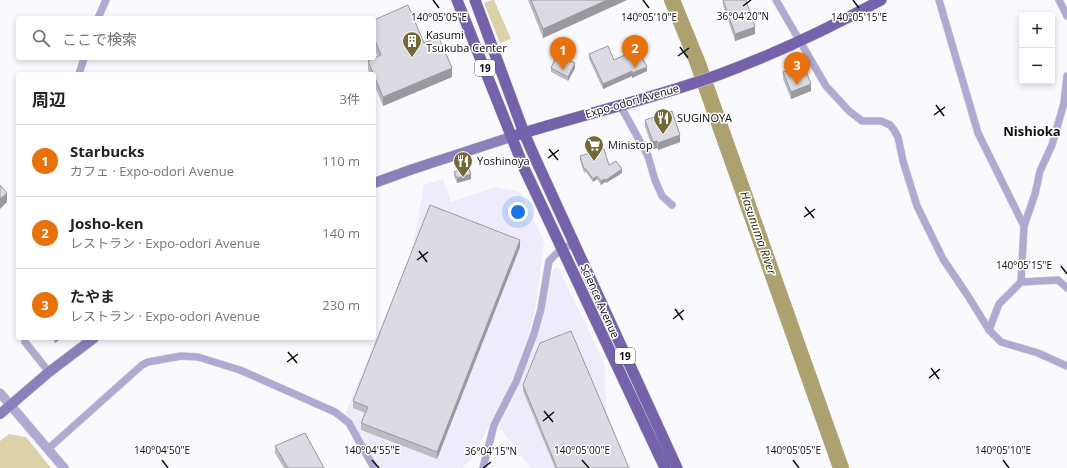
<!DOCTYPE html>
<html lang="ja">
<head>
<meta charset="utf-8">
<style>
	:root { --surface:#fff; --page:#f2f2f2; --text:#222; --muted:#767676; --line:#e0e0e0; --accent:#7c3aed }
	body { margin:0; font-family:"Open Sans","Noto Sans JP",sans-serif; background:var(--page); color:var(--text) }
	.controls { position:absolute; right:12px; top:12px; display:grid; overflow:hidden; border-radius:4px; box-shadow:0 2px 6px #0003 }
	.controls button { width:36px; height:36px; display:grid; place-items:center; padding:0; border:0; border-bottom:1px solid var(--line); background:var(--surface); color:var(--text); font:20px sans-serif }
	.you { position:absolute; left:518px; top:212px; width:14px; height:14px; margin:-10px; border:3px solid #fff; border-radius:50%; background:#1a73e8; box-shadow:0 0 0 6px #1a73e833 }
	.badge { display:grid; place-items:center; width:26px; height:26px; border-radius:50%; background:var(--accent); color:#fff; font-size:13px; font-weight:700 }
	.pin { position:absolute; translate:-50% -33px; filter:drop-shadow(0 1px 2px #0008) }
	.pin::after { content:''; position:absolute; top:21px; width:14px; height:12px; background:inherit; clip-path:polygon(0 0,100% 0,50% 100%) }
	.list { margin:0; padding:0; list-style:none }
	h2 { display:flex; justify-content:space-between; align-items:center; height:52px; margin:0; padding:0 16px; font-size:17px }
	h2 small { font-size:13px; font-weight:400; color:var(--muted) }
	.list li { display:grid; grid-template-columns:26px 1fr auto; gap:12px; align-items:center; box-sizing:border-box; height:72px; padding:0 16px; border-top:1px solid var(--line) }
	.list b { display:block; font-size:15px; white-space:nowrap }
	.list p { margin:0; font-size:13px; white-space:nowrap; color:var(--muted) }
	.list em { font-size:13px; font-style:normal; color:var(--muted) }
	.icon { flex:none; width:22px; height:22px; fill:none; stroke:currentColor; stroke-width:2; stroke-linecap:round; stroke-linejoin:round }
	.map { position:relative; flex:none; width:1067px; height:468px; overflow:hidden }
	.search { position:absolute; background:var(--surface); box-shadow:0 2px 6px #0003; left:16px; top:16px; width:360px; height:44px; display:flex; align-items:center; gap:10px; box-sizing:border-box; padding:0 14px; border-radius:4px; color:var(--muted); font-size:15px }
	.panel { position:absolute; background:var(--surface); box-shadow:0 2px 6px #0003; left:16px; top:72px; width:360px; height:268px; border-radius:4px }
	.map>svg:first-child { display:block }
	.built { fill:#eeebfb }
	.green { fill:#dbd2aa }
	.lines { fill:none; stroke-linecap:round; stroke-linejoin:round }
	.river { stroke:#ada170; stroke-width:16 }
	.minor-casing { stroke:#d4d3d8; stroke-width:8 }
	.tertiary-casing { stroke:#d4d3d8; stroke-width:10 }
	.secondary-casing { stroke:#d4d3d8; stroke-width:11 }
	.primary-casing { stroke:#d4d3d8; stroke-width:12 }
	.minor { stroke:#b0a9d1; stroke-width:7 }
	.tertiary { stroke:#b0a9d1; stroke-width:9 }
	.secondary { stroke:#8c80bb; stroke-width:10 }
	.primary { stroke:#7463aa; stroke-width:11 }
	.wall { fill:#bdbcc3 }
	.shaded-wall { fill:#9a999f }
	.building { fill:#dcdbe3; stroke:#9a999f }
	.ticks { fill:none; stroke:#0c0b0e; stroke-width:1.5 }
	.labels { text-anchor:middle; stroke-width:3; stroke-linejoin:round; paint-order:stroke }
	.shield { fill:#fff; stroke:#555456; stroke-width:1 }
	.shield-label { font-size:10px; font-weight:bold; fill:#0c0b0e }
	.poi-label { font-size:11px; fill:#0c0b0e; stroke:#fff; text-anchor:start }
	.street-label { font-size:11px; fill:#0c0b0e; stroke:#fff }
	.water-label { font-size:12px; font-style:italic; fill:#362d03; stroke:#fff }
	.quarter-label { font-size:13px; font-weight:bold; fill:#0c0b0e; stroke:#fff }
	.ticks-label { font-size:10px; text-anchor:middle; fill:#0c0b0e; stroke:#fff; stroke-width:3; stroke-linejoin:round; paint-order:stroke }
</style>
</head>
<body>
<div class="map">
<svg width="1067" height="468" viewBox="0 0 1067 468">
	<rect width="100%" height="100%" fill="#faf9fe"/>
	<path class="built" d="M 443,179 L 451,202 L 496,187 L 520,192 L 544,241 L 536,304 L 529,334 L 511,382 L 472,459 L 462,468 L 377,468 L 346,416 L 346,412 L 412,250 L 424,185 Z
		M 558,267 L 605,365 L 606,411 L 629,468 L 531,468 L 499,427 L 519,387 L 543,321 L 553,269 Z"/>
	<path class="green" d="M 492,0 L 494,0 L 511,39 L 500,43 L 484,3 Z
		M 9,434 L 26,437 L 51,468 L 0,468 L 0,441 Z"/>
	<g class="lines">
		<path class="river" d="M 672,0 L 697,61 L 841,468"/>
		<g class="minor-casing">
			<path id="minor" d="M 776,0 L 826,86 L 849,111 L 862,121 L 881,121 L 890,125 L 894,130 L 898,137 L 903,161 L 917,206 L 943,259 L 968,296 L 989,330 L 1001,342 L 1038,353 L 1067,366
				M 939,0 L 978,133 L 1024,226
				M 1059,0 L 1067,16
				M 98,18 L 106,0
				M 79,74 L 84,58
				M 620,105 L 648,156 L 655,180 L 662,196 L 672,205
				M 1021,282 L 1024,226 L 1035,194 L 1040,171 L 1052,145 L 1064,103 L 1067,76
				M 989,330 L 999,304 L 1021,282 L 1058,280 L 1067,288
				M 25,338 L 25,342 L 49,372
				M 48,449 L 142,365 L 148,362 L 181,356 L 198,357 L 240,370 L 335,412 L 349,423 L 374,468
				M 483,468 L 494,425 L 516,382 L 534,334 L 541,309 L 549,261 L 561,249 L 574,244"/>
		</g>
		<g class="tertiary-casing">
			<path id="tertiary" d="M 0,393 L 64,468"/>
		</g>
		<g class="secondary-casing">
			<path id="secondary" d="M 374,183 L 413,169 L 511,137
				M 0,414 L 49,372 L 94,338"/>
		</g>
		<g class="primary-casing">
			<path id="primary" d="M 457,0 L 524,168 L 665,468
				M 475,0 L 524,133 L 535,158 L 677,468
				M 517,135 C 584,114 652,99 718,75 C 775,54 828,29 881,0"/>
		</g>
		<use href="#minor" class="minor"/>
		<use href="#tertiary" class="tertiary"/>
		<use href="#secondary" class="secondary"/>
		<use href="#primary" class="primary"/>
	</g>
	<path class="wall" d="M 528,0 L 627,0 L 543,38 Z
		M 723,0 L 746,0 L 755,34 L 735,41 L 723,5 Z
		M 374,20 L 424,43 L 452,77 L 383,106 L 374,84 L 374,74 L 370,74 L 368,70 L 368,61 L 378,57 L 374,48 Z
		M 589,54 L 614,60 L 647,71 L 632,78 L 632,76 L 603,89 L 589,59 Z
		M 551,68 L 575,68 L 568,81 L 551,72 Z
		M 794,70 L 811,91 L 791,99 L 783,79 L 783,72 Z
		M 645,120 L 680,142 L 658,150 L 657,148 L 653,149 L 645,127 Z
		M 580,156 L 609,165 L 622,173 L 606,183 L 605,182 L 601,185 L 597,179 L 593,182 L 586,172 L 584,173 L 580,160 Z
		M 454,172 L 471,179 L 457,183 L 454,176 Z
		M 520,247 L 437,459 L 361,430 L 361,423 L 365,413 L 353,408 L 353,401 Z
		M 52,338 L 62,338 L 55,343 Z
		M 523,385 L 629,468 L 555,468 L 523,391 Z
		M 275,446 L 324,468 L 284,468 L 275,453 Z"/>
	<path class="shaded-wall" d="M 607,0 L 627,0 L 543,38 L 543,29 Z
		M 755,27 L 755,34 L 735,41 L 735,34 Z
		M 575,63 L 575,68 L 568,81 L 568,77 Z
		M 647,67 L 647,71 L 632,78 L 632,73 Z
		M 452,68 L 452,77 L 383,106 L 383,97 Z
		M 632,71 L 632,76 L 603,89 L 603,84 Z
		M 811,84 L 811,91 L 791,99 L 791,92 Z
		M 680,135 L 680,142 L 658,150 L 658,143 Z
		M 657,141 L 657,148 L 653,149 L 653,142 Z
		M 622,169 L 622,173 L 606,183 L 606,180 Z
		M 471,174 L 471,179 L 457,183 L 457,178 Z
		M 597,176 L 597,179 L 593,182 L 593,179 Z
		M 605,179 L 605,182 L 601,185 L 601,181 Z
		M 7,193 L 7,202 L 0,209 L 0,199 Z
		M 520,240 L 520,247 L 437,459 L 437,452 Z
		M 57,338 L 62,338 L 55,343 L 55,339 Z"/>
	<path class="building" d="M 531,0 L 607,0 L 543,29 Z
		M 723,0 L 746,0 L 755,27 L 735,34 Z
		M 408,5 L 424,43 L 439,37 L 452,68 L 383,97 L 368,61 L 381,55 L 374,38 L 374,20 Z
		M 608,46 L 614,60 L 638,49 L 647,67 L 632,73 L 632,71 L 603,84 L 589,54 Z
		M 558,58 L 567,62 L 568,60 L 575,63 L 568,77 L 551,68 L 555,59 L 557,60 Z
		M 804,66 L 811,84 L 791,92 L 783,72 L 793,68 L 794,70 Z
		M 672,111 L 680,135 L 658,143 L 657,141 L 653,142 L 645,120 Z
		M 604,149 L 609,165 L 616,161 L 622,169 L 606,180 L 605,179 L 601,181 L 597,176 L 593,179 L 586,169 L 584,169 L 580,156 Z
		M 468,167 L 471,174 L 457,178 L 454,172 Z
		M 0,185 L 7,193 L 0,199 Z
		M 430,205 L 520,240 L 437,452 L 361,423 L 368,407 L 353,401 Z
		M 571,331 L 629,468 L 557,468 L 523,385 L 540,343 Z
		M 305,433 L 324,468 L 288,468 L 275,446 Z"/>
	<path class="ticks" d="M 433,0 L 439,8M 643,0 L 649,8M 853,0 L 859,8M 743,6 L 751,0M 680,47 L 688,58M 678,56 L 689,48M 936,105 L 944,116M 934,115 L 945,107M 549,149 L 558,160M 548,158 L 559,150M 805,207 L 814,218M 804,217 L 815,209M 419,251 L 427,262M 417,260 L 428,252M 1061,266 L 1067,274M 675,309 L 683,320M 673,319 L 684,310M 288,352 L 297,363M 287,362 L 298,354M 931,368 L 939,379M 929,378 L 940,369M 544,411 L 553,422M 543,421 L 554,412M 162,460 L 168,468M 372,460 L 379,468M 582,460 L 589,468M 793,460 L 799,468M 1003,460 L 1009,468M 483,468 L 491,462"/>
	<defs>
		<g id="building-pin" transform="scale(1)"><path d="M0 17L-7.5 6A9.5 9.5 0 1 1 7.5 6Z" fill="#746835" stroke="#fff"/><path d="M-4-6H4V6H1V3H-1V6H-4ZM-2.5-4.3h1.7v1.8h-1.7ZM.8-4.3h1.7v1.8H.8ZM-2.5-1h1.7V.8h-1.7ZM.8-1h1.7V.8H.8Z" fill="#fff"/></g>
		<g id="restaurant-pin" transform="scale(1)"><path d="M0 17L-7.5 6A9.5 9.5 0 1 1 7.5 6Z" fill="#746835" stroke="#fff"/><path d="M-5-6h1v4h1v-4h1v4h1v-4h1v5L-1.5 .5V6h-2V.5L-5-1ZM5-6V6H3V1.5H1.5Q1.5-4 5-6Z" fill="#fff"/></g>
		<g id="supermarket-pin" transform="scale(1)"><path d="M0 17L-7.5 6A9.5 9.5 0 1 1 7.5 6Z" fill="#746835" stroke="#fff"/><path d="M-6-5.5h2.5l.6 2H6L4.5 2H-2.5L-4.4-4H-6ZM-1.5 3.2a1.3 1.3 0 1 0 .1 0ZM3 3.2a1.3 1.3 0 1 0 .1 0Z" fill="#fff"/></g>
	</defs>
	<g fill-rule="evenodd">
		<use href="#building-pin" x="412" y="41"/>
		<use href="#restaurant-pin" x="663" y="118"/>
		<use href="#supermarket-pin" x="594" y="145"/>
		<use href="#restaurant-pin" x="463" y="161"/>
	</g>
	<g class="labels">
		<g class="shield">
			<rect x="475" y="60" width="20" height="16" rx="3"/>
			<rect x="615" y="348" width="20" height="16" rx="3"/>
		</g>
		<g class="shield-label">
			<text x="485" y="72">19</text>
			<text x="625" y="360">19</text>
		</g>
		<g class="poi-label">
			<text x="426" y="39">Kasumi<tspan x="426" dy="13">Tsukuba Center</tspan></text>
			<text x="677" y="122">SUGINOYA</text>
			<text x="608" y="149">Ministop</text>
			<text x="477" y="165">Yoshinoya</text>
		</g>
		<g class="street-label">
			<text transform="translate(632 101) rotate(-16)" y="4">Expo-odori Avenue</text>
			<text transform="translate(600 301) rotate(66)" y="4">Science Avenue</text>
		</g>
		<g class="water-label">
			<text transform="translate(758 233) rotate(71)" y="4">Hasunuma River</text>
		</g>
		<g class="quarter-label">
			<text x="1032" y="136">Nishioka</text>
		</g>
	</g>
	<g class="ticks-label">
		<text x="743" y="20">36°04'20"N</text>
		<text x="439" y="21">140°05'05"E</text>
		<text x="649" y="21">140°05'10"E</text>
		<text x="859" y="21">140°05'15"E</text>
		<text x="1024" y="269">140°05'15"E</text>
		<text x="162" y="454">140°04'50"E</text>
		<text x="372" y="454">140°04'55"E</text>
		<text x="582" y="454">140°05'00"E</text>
		<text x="793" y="454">140°05'05"E</text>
		<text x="1003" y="454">140°05'10"E</text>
		<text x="491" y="455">36°04'15"N</text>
	</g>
</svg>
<div class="controls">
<button>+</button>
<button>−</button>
</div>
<div class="you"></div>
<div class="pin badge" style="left:563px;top:70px;background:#e8710a">1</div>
<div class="pin badge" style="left:635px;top:68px;background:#e8710a">2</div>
<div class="pin badge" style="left:797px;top:85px;background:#e8710a">3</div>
<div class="search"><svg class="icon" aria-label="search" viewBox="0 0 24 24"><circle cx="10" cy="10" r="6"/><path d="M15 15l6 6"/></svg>ここで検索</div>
<section class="panel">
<h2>周辺<small>3件</small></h2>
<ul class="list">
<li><span class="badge" style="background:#e8710a">1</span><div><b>Starbucks</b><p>カフェ · Expo-odori Avenue</p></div><em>110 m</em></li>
<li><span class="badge" style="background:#e8710a">2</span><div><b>Josho-ken</b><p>レストラン · Expo-odori Avenue</p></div><em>140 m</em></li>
<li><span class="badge" style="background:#e8710a">3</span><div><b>たやま</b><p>レストラン · Expo-odori Avenue</p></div><em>230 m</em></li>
</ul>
</section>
</div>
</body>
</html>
